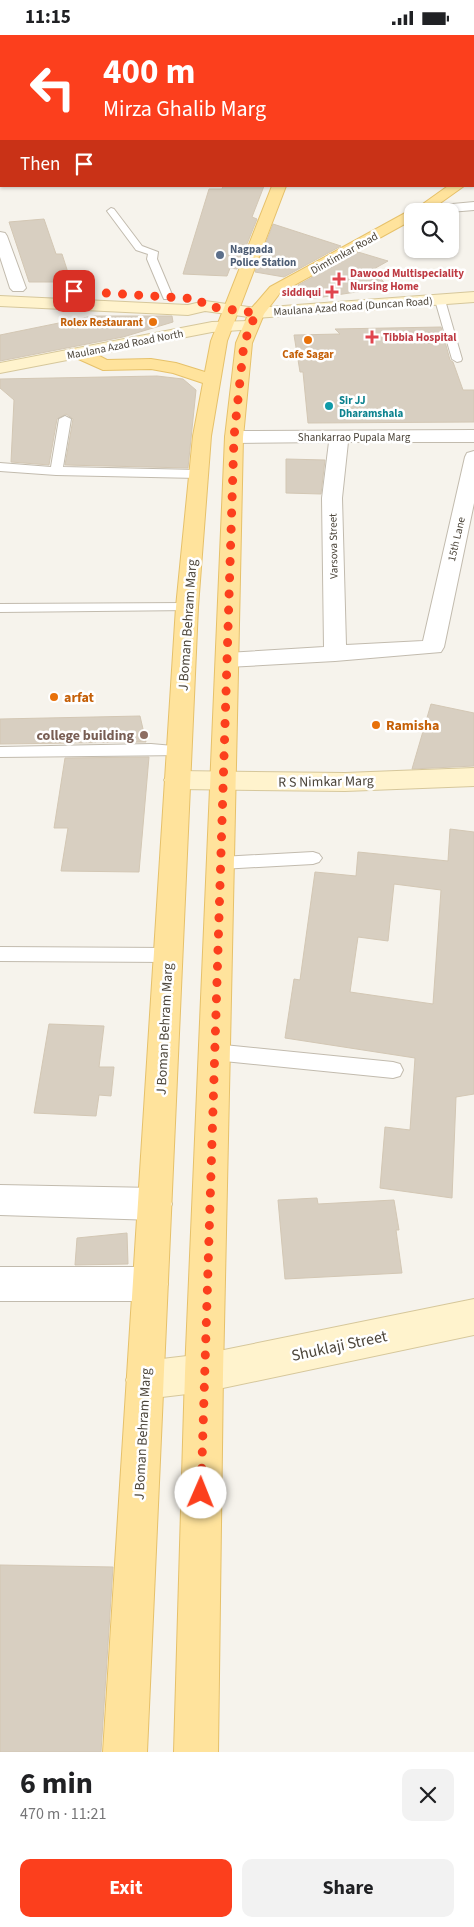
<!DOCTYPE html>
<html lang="en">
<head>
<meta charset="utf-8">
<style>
  body { margin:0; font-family:"Source Sans 3",sans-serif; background:#f2f2f2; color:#202124; height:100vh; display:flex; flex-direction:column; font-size:19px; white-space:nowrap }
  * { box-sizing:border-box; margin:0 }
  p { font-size:16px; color:#757577 }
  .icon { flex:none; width:28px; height:28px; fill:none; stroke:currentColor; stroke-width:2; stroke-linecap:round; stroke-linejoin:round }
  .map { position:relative; height:1717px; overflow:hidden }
  .details { display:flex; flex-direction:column; background:#fff; flex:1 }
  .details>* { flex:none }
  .banner { position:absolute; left:0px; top:0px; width:475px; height:152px; box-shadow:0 1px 4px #0004; background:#fc3f1d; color:#fff; overflow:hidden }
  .fabs { position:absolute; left:404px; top:168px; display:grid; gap:10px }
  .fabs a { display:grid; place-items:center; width:55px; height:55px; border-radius:10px; background:#fff; box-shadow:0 1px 4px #0004; font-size:25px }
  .pin { position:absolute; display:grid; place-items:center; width:42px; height:42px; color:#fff; margin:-21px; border-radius:10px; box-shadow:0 2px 8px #0006 }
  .me { position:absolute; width:55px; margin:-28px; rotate:1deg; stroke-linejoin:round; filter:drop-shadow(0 0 4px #0008) }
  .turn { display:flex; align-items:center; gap:18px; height:105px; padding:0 20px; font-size:22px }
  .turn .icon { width:65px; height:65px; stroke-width:2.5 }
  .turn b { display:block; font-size:35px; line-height:42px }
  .then { display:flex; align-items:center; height:48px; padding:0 20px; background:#0003; gap:10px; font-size:19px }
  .round { display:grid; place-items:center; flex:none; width:52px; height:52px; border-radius:10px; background:#f2f2f2 }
  .overview { display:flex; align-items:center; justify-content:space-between; height:85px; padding:0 20px }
  h1 { font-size:30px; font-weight:700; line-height:38px }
  .action { display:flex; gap:10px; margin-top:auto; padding:10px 20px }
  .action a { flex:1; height:58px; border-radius:10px; background:#fc3f1d; color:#fff; font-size:20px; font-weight:700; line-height:58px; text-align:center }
  .action a+a { background:#f2f2f2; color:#202124 }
  .status { display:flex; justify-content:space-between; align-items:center; height:35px; padding:0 25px; background:#fff; direction:ltr }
  .status svg { height:14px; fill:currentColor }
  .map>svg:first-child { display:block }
  .building { fill:#d8cfc1; stroke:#d3c7b4; fill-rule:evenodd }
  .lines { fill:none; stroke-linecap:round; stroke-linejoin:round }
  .lane-casing { stroke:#c2bbae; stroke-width:2 }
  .street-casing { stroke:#c2bbae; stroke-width:2 }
  .secondary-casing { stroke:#d6c79b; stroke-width:2 }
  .primary-casing { stroke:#e6c16a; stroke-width:2 }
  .lane { fill:#fff; fill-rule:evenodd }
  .street { fill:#fff; fill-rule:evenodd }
  .secondary { fill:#fff3cd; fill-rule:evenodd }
  .primary { fill:#ffe39c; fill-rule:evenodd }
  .route { stroke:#fc3f1d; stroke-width:9; stroke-dasharray:0 16.2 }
  .service-dot { fill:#5c6f8a; stroke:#fff; stroke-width:2 }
  .health-dot { fill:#e0444e; stroke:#fff; stroke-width:2 }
  .food-dot { fill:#e8710a; stroke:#fff; stroke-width:2 }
  .culture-dot { fill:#0f9aa8; stroke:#fff; stroke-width:2 }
  .education-dot { fill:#8d6e63; stroke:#fff; stroke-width:2 }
  .labels { text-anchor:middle; stroke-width:5; stroke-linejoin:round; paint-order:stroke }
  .far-service-label { font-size:11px; font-weight:bold; fill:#4e5e75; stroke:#fff; text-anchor:start }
  .far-street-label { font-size:11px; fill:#4b4439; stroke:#fff }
  .far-health-label { font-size:11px; font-weight:bold; fill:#be3a42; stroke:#fff; text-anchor:start }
  .far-food-label { font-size:11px; font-weight:bold; fill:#c56008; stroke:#fff; text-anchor:end }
  .far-culture-label { font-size:11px; font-weight:bold; fill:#0d838f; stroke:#fff; text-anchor:start }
  .street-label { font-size:14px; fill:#4b4439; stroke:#fff }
  .food-label { font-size:14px; font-weight:bold; fill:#c56008; stroke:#fff; text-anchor:start }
  .education-label { font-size:14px; font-weight:bold; fill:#785e54; stroke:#fff; text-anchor:end }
  .near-street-label { font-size:16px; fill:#4b4439; stroke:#fff }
</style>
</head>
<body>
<div class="status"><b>11:15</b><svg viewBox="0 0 49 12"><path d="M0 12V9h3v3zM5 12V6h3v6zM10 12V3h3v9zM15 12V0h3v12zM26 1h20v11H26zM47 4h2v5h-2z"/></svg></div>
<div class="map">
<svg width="474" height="1717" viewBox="0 0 474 1717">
  <rect width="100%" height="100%" fill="#f6f3ec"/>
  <path class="building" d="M 223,151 L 264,151 L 252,182 L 257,184 L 237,234 L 230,233 L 227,241 L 183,239 L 209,154 L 222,154 Z
    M 44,184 L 56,219 L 62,219 L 71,247 L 29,247 L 9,187 Z
    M 273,189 L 341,211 L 284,242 L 255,237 Z
    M 358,217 L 388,226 L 372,235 L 389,252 L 310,264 L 298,250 Z
    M 93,281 L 172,281 L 173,287 L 123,302 L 0,326 L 0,300 Z
    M 441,292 L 450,325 L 453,327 L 463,355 L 474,355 L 474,387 L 308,388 L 303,337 L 300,337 L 294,300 L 340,299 L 335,294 Z
    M 157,341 L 183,344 L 196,355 L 188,433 L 65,430 L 73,384 L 66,379 L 57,384 L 49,430 L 11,427 L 14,365 L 0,353 L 0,344 Z
    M 286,424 L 325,425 L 321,459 L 286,458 Z
    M 431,669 L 474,678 L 474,731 L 412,734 Z
    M 140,681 L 146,707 L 0,709 L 0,684 Z
    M 149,722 L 139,837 L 61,836 L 68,793 L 54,793 L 65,723 Z
    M 450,794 L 474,797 L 474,1059 L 456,1062 L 452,1163 L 380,1153 L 385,1092 L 410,1095 L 415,1023 L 285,1003 L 294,944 L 300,945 L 315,837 L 356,841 L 358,817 L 448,826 ZM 394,849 L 441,855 L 433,969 L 350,957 L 358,902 L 388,906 Z
    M 49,989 L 104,991 L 99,1032 L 114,1032 L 111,1061 L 99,1060 L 96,1081 L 34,1078 Z
    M 317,1163 L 318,1169 L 394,1165 L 399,1195 L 396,1195 L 402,1238 L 285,1244 L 278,1165 Z
    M 127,1198 L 128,1229 L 75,1230 L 77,1203 Z
    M 0,1530 L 113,1532 L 101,1717 L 0,1717 Z"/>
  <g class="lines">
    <defs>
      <path id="lane" d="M 0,32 L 1,32 L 1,36 L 0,36 Z
        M 0,72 L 1,72 L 1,76 L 0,76 Z
        M 0,106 L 1,106 L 1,110 L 0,110 Z
        M 111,173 L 114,174 L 142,211 L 158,217 L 157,224 L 173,262 L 172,264 L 164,264 L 163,262 L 147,224 L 148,219 L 136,215 L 107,176 Z
        M 440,262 L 445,265 L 462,324 L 461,326 L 457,327 L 452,324 L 435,265 Z
        M 65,381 L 71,384 L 63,432 L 198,435 L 204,439 L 198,443 L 56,440 L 0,436 L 0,428 L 51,432 L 59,384 Z
        M 187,568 L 194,572 L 192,575 L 0,577 L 0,569 Z
        M 151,709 L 185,712 L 187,716 L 185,720 L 0,722 L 0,712 Z
        M 313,817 L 319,819 L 322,823 L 319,827 L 313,829 L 221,834 L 215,832 L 212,828 L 215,824 L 221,822 Z
        M 0,912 L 168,913 L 174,915 L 177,920 L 174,925 L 168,927 L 0,926 Z
        M 214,1009 L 393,1027 L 400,1029 L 403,1035 L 400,1041 L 393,1043 L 214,1025 L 207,1023 L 204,1017 L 207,1011 Z"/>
      <path id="street" d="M 451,0 L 461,0 L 461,1 L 451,1 Z
        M 474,167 L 474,175 L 450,177 L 413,176 L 420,172 Z
        M 0,197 L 5,198 L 7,201 L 26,253 L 23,256 L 13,256 L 10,253 L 0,222 Z
        M 474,395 L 474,407 L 348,407 L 342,463 L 346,610 L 423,606 L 465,422 L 467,418 L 474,416 L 474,468 L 444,612 L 441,617 L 335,626 L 227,632 L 219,630 L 216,625 L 219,620 L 227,618 L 324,612 L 322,463 L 329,407 L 234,408 L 227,406 L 225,402 L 227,398 L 234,396 Z
        M 0,1150 L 155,1153 L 167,1158 L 172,1169 L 167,1180 L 155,1185 L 0,1180 Z
        M 0,1232 L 150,1232 L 162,1237 L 168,1249 L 162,1261 L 150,1266 L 0,1266 Z"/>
      <path id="secondary" d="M 474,257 L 474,267 L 256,283 L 205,276 L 188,280 L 0,271 L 0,261 L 188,270 L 205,266 L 256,273 Z
        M 250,286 L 256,288 L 258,291 L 256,294 L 212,297 L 0,338 L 0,328 L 212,287 Z
        M 474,733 L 474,751 L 345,756 L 177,754 L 168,751 L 164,745 L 168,739 L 177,736 L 345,738 Z
        M 474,1264 L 474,1300 L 204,1357 L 145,1364 L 132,1358 L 126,1345 L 132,1332 L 145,1326 L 204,1319 Z"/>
      <path id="primary" d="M 325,0 L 335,0 L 335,1 L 325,1 Z
        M 272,151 L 286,151 L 227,306 L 211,401 L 198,572 L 147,1717 L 103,1717 L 176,572 L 193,401 L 203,348 L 173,338 L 151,334 L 103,335 L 74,322 L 72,318 L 74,314 L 86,314 L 107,325 L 151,324 L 176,328 L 205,337 L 211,306 Z
        M 448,151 L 464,151 L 429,176 L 412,176 L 412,185 L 280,258 L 264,279 L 252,308 L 243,402 L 223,1338 L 218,1717 L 174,1717 L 185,1338 L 225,402 L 236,308 L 250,275 L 270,252 L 407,177 L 413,176 Z"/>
    </defs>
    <use href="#lane" class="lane-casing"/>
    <use href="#street" class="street-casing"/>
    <use href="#secondary" class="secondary-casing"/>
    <use href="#primary" class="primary-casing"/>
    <use href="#lane" class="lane"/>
    <use href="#street" class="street"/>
    <use href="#secondary" class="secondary"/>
    <use href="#primary" class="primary"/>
  </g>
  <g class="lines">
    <path class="route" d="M 74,256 L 199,264 L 205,271 L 256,278 L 244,308 L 234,402 L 201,1458"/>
  </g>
  <circle class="service-dot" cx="220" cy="220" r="5"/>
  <g class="health-dot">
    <path d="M336.5 236.5h5v5h5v5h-5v5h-5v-5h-5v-5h5z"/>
    <path d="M329.5 249.5h5v5h5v5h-5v5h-5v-5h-5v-5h5z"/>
    <path d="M369.5 294.5h5v5h5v5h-5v5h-5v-5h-5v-5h5z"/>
  </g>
  <g class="food-dot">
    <circle cx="153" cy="287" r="5"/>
    <circle cx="308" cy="305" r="5"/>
    <circle cx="54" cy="662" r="5"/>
    <circle cx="376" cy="690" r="5"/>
  </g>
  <circle class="culture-dot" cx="329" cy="371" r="5"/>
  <circle class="education-dot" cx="144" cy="700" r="5"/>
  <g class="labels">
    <g class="far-service-label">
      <text x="230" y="218">Nagpada<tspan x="230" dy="13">Police Station</tspan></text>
    </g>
    <g class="far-street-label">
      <text transform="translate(344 218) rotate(-29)" y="4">Dimtimkar Road</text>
      <text transform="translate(353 271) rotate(-4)" y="4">Maulana Azad Road (Duncan Road)</text>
      <text transform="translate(125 309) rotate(-11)" y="4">Maulana Azad Road North</text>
      <text x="354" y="406">Shankarrao Pupala Marg</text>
      <text transform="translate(456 504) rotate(-77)" y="4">15th Lane</text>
      <text transform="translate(333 511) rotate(-91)" y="4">Varsova Street</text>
    </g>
    <g class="far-health-label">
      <text x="350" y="242">Dawood Multispeciality<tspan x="350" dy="13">Nursing Home</tspan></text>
      <text x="321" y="261" text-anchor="end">siddiqui</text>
      <text x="383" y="306">Tibbia Hospital</text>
    </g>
    <g class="far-food-label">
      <text x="143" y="291">Rolex Restaurant</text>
      <text x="308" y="323" text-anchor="middle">Cafe Sagar</text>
    </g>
    <g class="far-culture-label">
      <text x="339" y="369">Sir JJ<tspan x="339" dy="13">Dharamshala</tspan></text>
    </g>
    <g class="street-label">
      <text transform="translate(187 590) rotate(-86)" y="5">J Boman Behram Marg</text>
      <text transform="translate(326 746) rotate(-1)" y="5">R S Nimkar Marg</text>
      <text transform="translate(164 994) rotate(-87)" y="5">J Boman Behram Marg</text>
      <text transform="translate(142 1399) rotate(-87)" y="5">J Boman Behram Marg</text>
    </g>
    <g class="food-label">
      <text x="64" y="667">arfat</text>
      <text x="386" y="695">Ramisha</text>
    </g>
    <g class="education-label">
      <text x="134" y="705">college building</text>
    </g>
    <g class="near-street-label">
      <text transform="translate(339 1310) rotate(-12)" y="6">Shuklaji Street</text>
    </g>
  </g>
</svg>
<div class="fabs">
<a><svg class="icon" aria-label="search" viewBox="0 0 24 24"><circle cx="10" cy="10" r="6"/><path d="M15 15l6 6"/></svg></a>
</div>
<div class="pin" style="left:74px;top:256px;background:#d93025"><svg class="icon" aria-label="arrive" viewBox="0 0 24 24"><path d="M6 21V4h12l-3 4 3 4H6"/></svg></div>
<svg class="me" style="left:201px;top:1458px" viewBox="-20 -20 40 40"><circle r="19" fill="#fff"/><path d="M0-13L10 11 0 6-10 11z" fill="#fc3f1d"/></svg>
<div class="banner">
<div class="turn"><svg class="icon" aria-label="left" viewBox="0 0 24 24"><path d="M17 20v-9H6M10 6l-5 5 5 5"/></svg><div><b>400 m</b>Mirza Ghalib Marg</div></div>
<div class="then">Then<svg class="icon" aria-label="arrive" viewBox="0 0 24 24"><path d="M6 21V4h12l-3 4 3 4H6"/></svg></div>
</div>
</div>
<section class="details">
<div class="overview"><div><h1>6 min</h1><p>470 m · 11:21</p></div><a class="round"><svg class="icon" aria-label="close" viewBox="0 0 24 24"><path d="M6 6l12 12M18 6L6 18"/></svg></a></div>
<div class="action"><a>Exit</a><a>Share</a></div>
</section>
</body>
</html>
